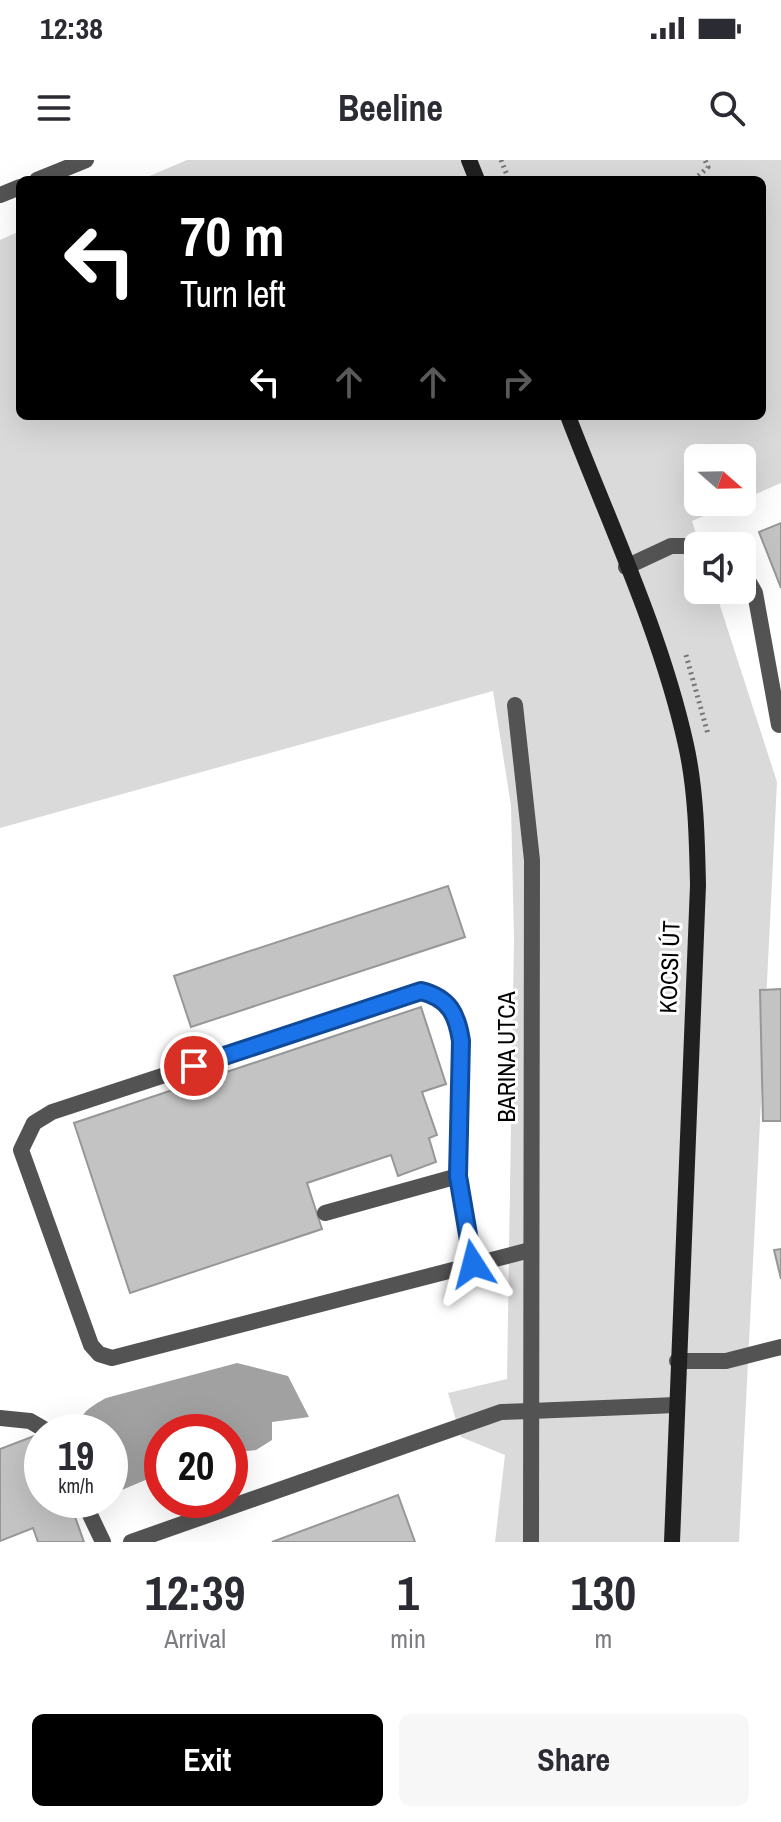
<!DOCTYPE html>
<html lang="en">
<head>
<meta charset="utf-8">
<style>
  body { margin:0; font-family:"Archivo Narrow",sans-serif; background:#f7f7f7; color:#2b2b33; height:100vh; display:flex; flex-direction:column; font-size:30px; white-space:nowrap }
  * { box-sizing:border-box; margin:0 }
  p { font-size:26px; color:#7c7c81 }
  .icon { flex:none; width:44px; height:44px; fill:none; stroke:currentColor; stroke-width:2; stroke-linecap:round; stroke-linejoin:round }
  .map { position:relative; height:1382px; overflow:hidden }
  .sheet { display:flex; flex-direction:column; background:#fff; flex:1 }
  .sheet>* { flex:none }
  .guide { position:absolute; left:16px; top:16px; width:750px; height:244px; border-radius:12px; box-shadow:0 8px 32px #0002; background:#000; color:#fff; overflow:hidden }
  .needle { width:52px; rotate:110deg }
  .fabs { position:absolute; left:684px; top:284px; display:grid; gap:16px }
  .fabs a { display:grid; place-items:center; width:72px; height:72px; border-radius:12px; background:#fff; box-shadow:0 8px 32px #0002; font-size:40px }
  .speed { position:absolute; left:24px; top:1254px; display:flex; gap:16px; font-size:40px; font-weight:700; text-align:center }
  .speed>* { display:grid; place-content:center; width:104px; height:104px; border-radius:50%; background:#fff; box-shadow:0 8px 32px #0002; line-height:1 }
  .speed small { font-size:20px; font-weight:400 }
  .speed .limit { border:12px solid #d22; background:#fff; color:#111 }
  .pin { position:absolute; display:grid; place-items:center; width:68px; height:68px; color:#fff; margin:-34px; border:4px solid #fff; border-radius:50%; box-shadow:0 2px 8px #0007 }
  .me { position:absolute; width:88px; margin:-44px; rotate:351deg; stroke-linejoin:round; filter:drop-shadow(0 0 6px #0008) }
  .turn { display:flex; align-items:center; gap:28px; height:168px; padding:0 32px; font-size:36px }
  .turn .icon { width:104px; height:104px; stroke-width:2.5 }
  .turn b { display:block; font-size:56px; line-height:68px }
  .lanes { display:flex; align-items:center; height:76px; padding:0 32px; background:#0003; justify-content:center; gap:40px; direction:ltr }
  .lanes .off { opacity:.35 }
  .eta { display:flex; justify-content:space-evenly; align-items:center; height:136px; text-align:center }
  .eta b { font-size:48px; font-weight:800; line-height:56px }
  .button { display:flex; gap:16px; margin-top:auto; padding:16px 32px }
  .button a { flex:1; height:92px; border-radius:12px; background:#000; color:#fff; font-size:32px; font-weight:800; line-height:92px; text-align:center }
  .button a+a { background:#f7f7f7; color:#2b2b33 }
  .status { display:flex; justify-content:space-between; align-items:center; height:56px; padding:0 40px; background:#fff; direction:ltr }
  .status svg { height:22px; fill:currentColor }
  header { display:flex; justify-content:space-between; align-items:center; height:104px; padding:0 32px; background:#fff; font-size:36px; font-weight:800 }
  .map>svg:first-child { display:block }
  .green { fill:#dadada }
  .water { fill:#a1a1a1 }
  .building { fill:#c3c3c3; stroke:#979797; stroke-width:2 }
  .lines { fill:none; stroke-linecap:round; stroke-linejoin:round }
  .path { stroke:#757575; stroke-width:5; stroke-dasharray:2 4; stroke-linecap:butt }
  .service { stroke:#535353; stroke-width:16 }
  .minor { stroke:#535353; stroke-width:16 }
  .secondary { stroke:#202020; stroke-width:16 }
  .route-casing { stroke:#114b97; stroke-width:20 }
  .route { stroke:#1a73e8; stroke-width:14 }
  .labels { text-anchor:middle; stroke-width:6; stroke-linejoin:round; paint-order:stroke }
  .street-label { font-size:24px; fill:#000; stroke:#fff }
</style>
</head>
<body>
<div class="status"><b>12:38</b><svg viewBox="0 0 49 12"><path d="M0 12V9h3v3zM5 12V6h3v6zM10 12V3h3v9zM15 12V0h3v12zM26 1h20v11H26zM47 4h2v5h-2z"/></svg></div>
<header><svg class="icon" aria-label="menu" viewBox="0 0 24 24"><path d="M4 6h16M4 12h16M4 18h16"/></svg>Beeline<svg class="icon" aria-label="search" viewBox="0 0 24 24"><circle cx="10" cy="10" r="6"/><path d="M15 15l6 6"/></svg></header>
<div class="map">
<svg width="781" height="1382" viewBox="0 0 781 1382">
  <rect width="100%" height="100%" fill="#fff"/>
  <path class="green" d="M 187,0 L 781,0 L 781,323 L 742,340 L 742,298 L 698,298 L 698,342 L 736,342 L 692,361 L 700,386 L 698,430 L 715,430 L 777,622 L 739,1382 L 495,1382 L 505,1295 L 461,1277 L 448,1233 L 507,1219 L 514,778 L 511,646 L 493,531 L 0,668 L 0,80 L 20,71 L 20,256 L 762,256 L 762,20 L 140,20 Z"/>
  <path class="water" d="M 237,1203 L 288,1216 L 309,1257 L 272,1262 L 272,1280 L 256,1290 L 230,1293 L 230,1272 L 162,1272 L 162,1313 L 110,1335 L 110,1272 L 80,1272 C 76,1254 92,1246 106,1238 Z"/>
  <path class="building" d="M 781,363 L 781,428 L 759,372 Z
    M 448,726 L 465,777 L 191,867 L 174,816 Z
    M 781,829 L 781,961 L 763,961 L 760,830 Z
    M 421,847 L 446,924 L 422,932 L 437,975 L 429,978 L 436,1002 L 398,1016 L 391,995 L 307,1023 L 322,1069 L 130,1133 L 74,963 Z
    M 781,1089 L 781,1119 L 774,1090 Z
    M 42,1273 L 42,1340 L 69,1340 L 84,1382 L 38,1382 L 33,1368 L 0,1381 L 0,1289 Z
    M 398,1335 L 415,1382 L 272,1382 Z"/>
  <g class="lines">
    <path class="path" d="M 501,0 L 509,20
      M 694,20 L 708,7 L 705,0
      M 686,495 L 708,574"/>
    <path class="service" d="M 37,20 L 86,0
      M 0,35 L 20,27
      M 626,407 L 671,386 L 698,386
      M 742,410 L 755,433 L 779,565
      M 325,1053 L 458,1016
      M 473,1104 L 458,1016 L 461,881 C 457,854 449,838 421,831 L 52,952 L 34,963 L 21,990 L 91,1185 L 99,1194 L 112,1198 L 530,1090
      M 677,1201 L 726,1201 L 781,1187
      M 0,1258 L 30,1261 L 49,1272
      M 83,1340 L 103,1382
      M 131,1382 L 501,1252 L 531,1251"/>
    <path class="minor" d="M 515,545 L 532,700 L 531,1382
      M 531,1251 L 676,1245"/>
    <path class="secondary" d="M 469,0 L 477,20
      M 568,256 C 609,363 661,472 686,585 C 696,630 697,678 698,725 L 672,1382"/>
  </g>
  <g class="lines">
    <defs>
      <path id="route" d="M 194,906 L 421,831 C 449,838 457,854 461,881 L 458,1016 L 473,1104"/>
    </defs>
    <use href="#route" class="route-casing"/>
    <use href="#route" class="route"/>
  </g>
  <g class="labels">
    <g class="street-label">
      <text transform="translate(670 807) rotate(-88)" y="8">KOCSI ÚT</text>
      <text transform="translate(507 897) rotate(-90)" y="8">BARINA UTCA</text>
    </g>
  </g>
</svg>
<div class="fabs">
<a><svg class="needle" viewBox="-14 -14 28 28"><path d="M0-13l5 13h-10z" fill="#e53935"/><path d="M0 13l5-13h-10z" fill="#7c7c81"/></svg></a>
<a><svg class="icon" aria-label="sound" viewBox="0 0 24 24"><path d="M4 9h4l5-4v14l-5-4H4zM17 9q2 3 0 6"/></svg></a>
</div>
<div class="speed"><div>19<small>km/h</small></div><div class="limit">20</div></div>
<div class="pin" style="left:194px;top:906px;background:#d93025"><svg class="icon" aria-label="arrive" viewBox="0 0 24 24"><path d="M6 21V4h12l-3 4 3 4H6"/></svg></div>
<svg class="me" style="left:473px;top:1104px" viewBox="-20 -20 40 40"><path d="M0-17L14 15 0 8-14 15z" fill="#1a73e8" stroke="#fff" stroke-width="4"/></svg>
<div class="guide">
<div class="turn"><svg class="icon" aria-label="left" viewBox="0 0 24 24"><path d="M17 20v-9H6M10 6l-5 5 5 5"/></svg><div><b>70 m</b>Turn left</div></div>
<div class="lanes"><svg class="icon" aria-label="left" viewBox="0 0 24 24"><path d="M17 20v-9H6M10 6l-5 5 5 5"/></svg><svg class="icon off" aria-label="ahead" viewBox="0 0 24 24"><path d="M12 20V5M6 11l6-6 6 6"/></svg><svg class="icon off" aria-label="ahead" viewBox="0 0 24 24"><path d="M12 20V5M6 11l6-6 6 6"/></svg><svg class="icon off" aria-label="right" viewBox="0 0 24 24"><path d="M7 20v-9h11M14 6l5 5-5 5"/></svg></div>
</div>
</div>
<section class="sheet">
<div class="eta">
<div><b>12:39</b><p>Arrival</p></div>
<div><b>1</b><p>min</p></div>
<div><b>130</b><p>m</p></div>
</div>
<div class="button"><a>Exit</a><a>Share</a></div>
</section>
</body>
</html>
